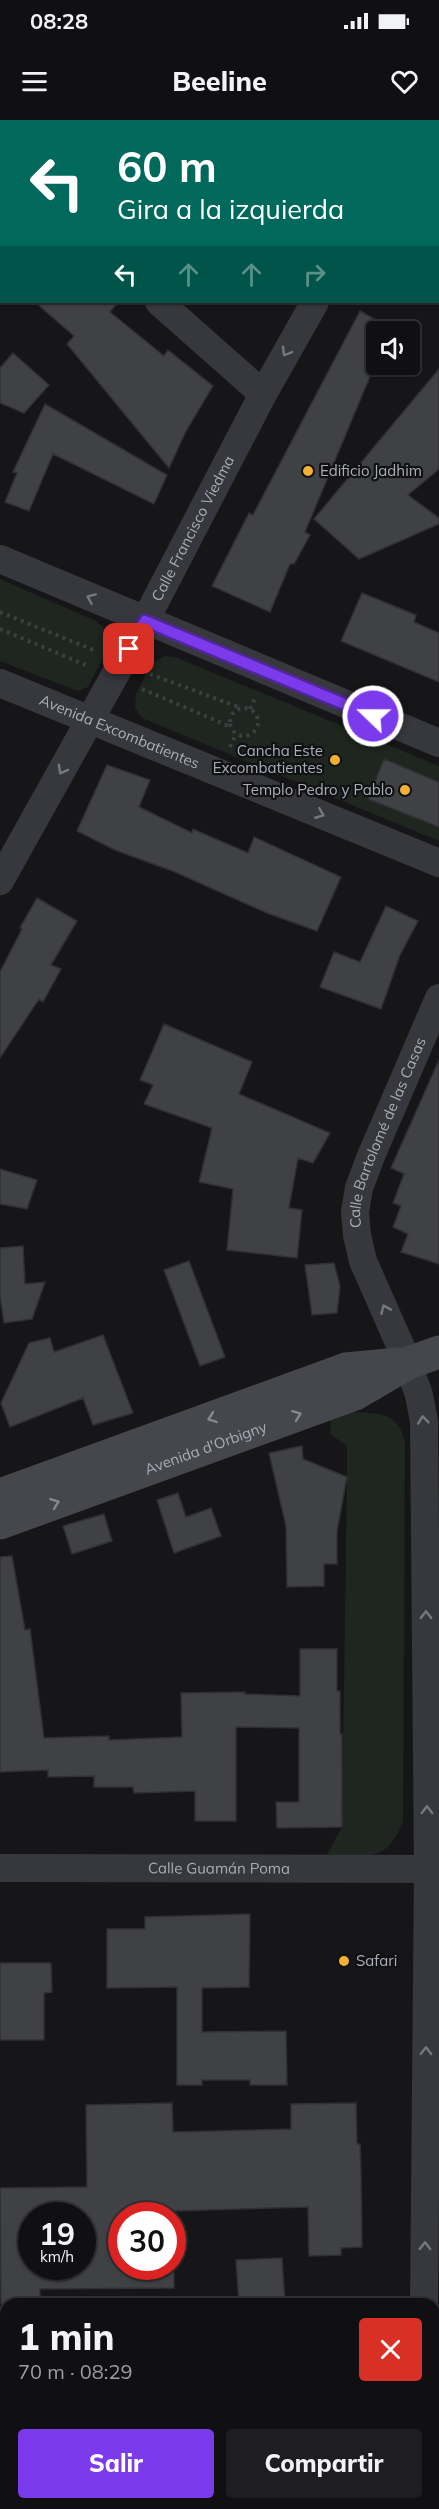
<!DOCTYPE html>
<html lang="es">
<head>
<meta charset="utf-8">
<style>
  body { margin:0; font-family:Mulish,sans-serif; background:#1e1e20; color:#f1f3f6; height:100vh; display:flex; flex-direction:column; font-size:22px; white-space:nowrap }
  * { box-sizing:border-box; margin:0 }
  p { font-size:20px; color:#9c9d9f }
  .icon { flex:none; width:33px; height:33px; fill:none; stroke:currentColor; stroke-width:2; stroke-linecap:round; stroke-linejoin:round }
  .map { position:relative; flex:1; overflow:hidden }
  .details { position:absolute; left:0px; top:2178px; width:440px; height:212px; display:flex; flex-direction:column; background:#101012; border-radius:18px 18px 0 0; box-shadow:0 2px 4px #0004,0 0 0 2px #303032 }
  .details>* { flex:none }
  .hud { position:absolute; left:0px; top:0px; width:440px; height:183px; box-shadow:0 2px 4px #0004,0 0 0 2px #303032; background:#00695c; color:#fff; overflow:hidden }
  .fabs { position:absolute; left:366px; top:201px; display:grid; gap:12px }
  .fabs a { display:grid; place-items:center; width:54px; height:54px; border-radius:6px; background:#101012; box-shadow:0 2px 4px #0004,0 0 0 2px #303032; font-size:30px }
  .speed { position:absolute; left:18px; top:2082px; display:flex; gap:12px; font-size:30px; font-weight:700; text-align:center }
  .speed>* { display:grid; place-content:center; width:78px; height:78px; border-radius:50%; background:#101012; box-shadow:0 2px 4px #0004,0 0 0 2px #303032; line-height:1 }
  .speed small { font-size:15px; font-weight:400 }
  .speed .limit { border:9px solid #d22; background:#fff; color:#111 }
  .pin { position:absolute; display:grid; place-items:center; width:51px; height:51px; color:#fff; margin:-26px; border-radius:12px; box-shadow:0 3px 9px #0006 }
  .me { position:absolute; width:66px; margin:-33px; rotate:292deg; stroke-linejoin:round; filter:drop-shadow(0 0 4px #0008) }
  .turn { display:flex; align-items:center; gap:21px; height:126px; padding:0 18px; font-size:27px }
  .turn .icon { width:78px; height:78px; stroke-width:2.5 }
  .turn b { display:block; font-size:42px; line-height:51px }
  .lanes { display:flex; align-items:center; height:57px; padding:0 18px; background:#0003; justify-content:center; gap:30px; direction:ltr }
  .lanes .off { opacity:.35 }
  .round { display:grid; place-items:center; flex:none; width:63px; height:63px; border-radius:6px; background:#1e1e20 }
  .headline { display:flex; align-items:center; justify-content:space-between; height:102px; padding:0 18px }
  h1 { font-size:36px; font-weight:800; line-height:45px }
  .button { display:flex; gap:12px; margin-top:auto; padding:12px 18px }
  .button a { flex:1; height:69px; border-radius:6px; background:#7c3aed; color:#fff; font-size:24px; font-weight:800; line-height:69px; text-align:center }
  .button a+a { background:#1e1e20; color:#f1f3f6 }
  .status { display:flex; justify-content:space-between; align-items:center; height:42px; padding:0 30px; background:#101012; direction:ltr }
  .status svg { height:16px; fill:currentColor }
  header { display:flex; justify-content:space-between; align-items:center; height:78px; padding:0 18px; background:#101012; font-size:27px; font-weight:800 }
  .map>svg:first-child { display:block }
  .green { fill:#1e261f }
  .building { fill:#404145; stroke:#303034; stroke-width:1.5; fill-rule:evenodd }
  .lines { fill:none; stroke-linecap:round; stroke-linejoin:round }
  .path { stroke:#3d3f44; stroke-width:4; stroke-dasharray:3 4.5; stroke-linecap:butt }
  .minor { stroke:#37383d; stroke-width:28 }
  .secondary { stroke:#45474d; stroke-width:33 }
  .oneway { stroke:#757881 }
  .oneway2 { stroke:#858993 }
  .route-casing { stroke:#51269a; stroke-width:15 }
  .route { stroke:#7c3aed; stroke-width:10 }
  .poi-dot { fill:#f2b134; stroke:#111113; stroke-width:2 }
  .labels { text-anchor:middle; stroke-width:4.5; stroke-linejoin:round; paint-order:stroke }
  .poi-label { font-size:15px; fill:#a8adb8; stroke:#111113; text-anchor:start }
  .street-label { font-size:15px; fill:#a8adb8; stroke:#111113 }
</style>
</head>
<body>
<div class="status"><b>08:28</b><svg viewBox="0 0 49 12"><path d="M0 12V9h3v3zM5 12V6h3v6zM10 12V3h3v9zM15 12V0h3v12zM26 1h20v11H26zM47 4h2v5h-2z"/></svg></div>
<header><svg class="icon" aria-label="menu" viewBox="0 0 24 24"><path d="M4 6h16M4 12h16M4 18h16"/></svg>Beeline<svg class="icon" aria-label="heart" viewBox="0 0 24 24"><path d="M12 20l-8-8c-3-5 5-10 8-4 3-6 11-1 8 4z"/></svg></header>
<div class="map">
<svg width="439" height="2389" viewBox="0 0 439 2389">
  <rect width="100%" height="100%" fill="#161618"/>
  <path class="green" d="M 0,459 L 96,501 L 109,512 L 109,526 L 88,567 L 78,571 L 72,569 L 0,541 Z
    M 165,536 L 175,537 L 439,646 L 439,721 L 142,598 L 135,588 L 136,574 L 151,544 Z
    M 350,1292 C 377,1293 400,1292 405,1323 L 403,1701 C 386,1745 366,1735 326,1736 L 342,1707 L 347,1357 L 347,1326 L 330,1314 L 331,1295 Z"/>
  <path class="building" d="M 35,182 L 118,182 L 110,192 L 164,236 L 168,230 L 213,266 L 186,311 L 169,348 L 67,224 L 74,216 Z
    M 360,191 L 376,200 L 376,242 L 305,412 L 310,415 L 294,444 L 290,444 L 270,492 L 212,466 L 249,393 L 253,395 Z
    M 13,233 L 49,265 L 24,293 L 0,283 L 0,248 Z
    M 439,249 L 439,349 L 408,375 L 439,398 L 439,404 L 359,439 L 314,399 Z
    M 45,284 L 167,355 L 154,384 L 53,334 L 29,391 L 5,382 L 17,353 L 13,352 Z
    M 362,473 L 416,495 L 414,502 L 439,513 L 439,562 L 341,521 Z
    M 384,639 L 439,662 L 439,707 L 368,679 Z
    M 107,645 L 150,660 L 139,687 L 192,713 L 193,709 L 248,733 L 254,717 L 341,757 L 317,811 L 267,793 L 175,752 L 115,730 L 77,711 Z
    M 37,778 L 77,801 L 51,845 L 61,849 L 43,882 L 39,879 L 0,938 L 0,852 L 22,809 L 20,808 Z
    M 386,786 L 418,801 L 400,835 L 381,889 L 320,867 L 334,832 L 360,842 Z
    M 164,904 L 252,942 L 239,974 L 330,1013 L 313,1043 L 298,1038 L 289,1088 L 302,1090 L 297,1138 L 227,1130 L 233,1069 L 199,1062 L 212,1008 L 144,984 L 153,965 L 140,960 Z
    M 439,940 L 439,1144 L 401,1132 L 408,1114 L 393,1107 L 401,1086 L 393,1083 L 404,1054 L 391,1048 Z
    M 0,1049 L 37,1060 L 27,1089 L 0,1084 Z
    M 23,1126 L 25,1164 L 45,1162 L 32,1199 L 4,1203 L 0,1176 L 0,1128 Z
    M 189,1141 L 225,1237 L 200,1246 L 164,1150 Z
    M 334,1143 L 340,1166 L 337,1193 L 312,1195 L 305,1145 Z
    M 103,1215 L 133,1293 L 93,1305 L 83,1278 L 10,1307 L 1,1283 L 29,1223 L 50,1218 L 54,1232 Z
    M 302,1326 L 303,1339 L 347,1357 L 337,1411 L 337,1444 L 324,1444 L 324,1466 L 287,1467 L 286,1406 L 269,1333 Z
    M 178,1373 L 186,1397 L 211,1388 L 221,1416 L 174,1433 L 157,1380 Z
    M 104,1394 L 112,1421 L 72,1434 L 63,1406 Z
    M 12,1436 L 25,1510 L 30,1509 L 44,1618 L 109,1616 L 109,1620 L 182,1617 L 181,1573 L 245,1572 L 245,1574 L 300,1576 L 300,1529 L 337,1529 L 337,1571 L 340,1571 L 340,1614 L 342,1614 L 342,1707 L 277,1708 L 276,1682 L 299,1682 L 299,1608 L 236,1607 L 236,1701 L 195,1701 L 195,1671 L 134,1673 L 133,1667 L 94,1667 L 94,1656 L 48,1657 L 48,1650 L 0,1652 L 0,1437 Z
    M 250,1794 L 249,1867 L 202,1868 L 202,1912 L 286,1911 L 287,1965 L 250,1965 L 250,1960 L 202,1960 L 202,1965 L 177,1965 L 177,1867 L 107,1868 L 107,1809 L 145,1809 L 145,1797 Z
    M 0,1843 L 51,1843 L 52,1872 L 44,1873 L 44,1920 L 0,1920 Z
    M 172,1983 L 173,2012 L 291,2009 L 291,1984 L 356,1983 L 357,2024 L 360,2024 L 361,2051 L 362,2127 L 341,2128 L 341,2135 L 309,2136 L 308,2087 L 174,2091 L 174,2096 L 122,2096 L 122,2146 L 174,2146 L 174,2168 L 40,2169 L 40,2184 L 1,2184 L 0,2068 L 87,2067 L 86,1985 ZM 32,2096 L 82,2096 L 82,2146 L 32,2146 Z
    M 282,2138 L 285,2183 L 239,2184 L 236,2140 Z"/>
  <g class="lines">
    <path class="path" d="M 0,492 L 96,531
      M 0,509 L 88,546
      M 150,554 L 241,588
      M 142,569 L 231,607
      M230 602a14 14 0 1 1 28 0a14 14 0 1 1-28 0Z
      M 250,589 L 256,576
      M 230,627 L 236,614"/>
    <g class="minor">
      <path d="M 0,40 L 2,42"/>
      <path d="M 159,182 L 263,274"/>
      <path d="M 0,439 L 439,623"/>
      <path id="s1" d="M 0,563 L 439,743"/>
      <path id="s2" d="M 0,761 L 145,501 L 263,274 L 315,182"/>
      <path id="s3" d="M 0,1748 L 439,1749"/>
      <path id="s4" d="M 424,2184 L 428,1749 L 424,1301 L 419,1275 L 408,1243 L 363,1141 L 357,1115 L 355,1092 L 359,1068 L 371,1036 L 439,878"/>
      <path d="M 422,2389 L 422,2384"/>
    </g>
    <g class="secondary">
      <path d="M 418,0 L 420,2"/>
      <path d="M 438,18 L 439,19"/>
      <path d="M 0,1375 L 346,1249 L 398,1244"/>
      <path id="s5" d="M 0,1403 L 355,1274 L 408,1243 L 439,1232"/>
    </g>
  </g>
  <defs><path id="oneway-chevron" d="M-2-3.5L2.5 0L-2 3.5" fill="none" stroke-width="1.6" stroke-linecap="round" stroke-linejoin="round" transform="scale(1.5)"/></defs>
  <g class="oneway">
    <use href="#oneway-chevron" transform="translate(286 232) rotate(120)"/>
    <use href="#oneway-chevron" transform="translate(91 478) rotate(-157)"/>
    <use href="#oneway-chevron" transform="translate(62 650) rotate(119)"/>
    <use href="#oneway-chevron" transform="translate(320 694) rotate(22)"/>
    <use href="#oneway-chevron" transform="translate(385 1189) rotate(-114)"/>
    <use href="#oneway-chevron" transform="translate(423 1300) rotate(-96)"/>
    <use href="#oneway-chevron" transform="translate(426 1495) rotate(-90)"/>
    <use href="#oneway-chevron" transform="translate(427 1690) rotate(-90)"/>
    <use href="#oneway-chevron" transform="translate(426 1931) rotate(-89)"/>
    <use href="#oneway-chevron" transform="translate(425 2126) rotate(-89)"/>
  </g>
  <g class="oneway2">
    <use href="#oneway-chevron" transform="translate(297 1295) rotate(-20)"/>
    <use href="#oneway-chevron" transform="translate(212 1298) rotate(160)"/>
    <use href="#oneway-chevron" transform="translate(55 1383) rotate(-20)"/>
  </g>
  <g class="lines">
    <defs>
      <path id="route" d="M 129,529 L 145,501 L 373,596"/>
    </defs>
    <use href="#route" class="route-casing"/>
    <use href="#route" class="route"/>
  </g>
  <g class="poi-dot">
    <circle cx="308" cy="351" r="6"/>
    <circle cx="335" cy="640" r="6"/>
    <circle cx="405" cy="670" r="6"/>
    <circle cx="344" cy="1841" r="6"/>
  </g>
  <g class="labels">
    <g class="poi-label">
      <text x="320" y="356">Edificio Jadhim</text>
      <text x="323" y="636" text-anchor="end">Cancha Este<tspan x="323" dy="17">Excombatientes</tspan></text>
      <text x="393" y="675" text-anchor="end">Templo Pedro y Pablo</text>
      <text x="356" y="1846">Safari</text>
    </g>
    <g class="street-label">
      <text dy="5" stroke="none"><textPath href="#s2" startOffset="402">Calle Francisco Viedma</textPath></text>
      <text dy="5" stroke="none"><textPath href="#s1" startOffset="129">Avenida Excombatientes</textPath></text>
      <text dy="5" stroke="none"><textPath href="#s4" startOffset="1190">Calle Bartolomé de las Casas</textPath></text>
      <text dy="5" stroke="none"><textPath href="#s5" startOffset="219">Avenida d'Orbigny</textPath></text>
      <text dy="5" stroke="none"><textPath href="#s3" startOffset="219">Calle Guamán Poma</textPath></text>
    </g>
  </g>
</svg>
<div class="fabs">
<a><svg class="icon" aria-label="sound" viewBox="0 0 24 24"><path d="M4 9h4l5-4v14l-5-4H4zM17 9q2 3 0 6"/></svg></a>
</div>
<div class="speed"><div>19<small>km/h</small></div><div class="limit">30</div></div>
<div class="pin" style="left:129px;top:529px;background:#d93025"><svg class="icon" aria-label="arrive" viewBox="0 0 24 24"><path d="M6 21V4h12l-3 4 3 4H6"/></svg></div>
<svg class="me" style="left:373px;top:596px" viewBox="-20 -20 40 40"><circle r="17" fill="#7c3aed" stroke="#fff" stroke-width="3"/><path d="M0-11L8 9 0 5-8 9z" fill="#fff"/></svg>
<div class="hud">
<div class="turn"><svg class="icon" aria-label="left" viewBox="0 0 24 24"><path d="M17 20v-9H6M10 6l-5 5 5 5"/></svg><div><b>60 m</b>Gira a la izquierda</div></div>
<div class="lanes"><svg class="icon" aria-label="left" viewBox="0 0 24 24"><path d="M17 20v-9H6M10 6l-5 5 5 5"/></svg><svg class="icon off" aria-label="ahead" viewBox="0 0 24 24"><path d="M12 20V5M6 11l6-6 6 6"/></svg><svg class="icon off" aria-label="ahead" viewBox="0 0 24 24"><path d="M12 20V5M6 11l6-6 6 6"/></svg><svg class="icon off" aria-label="right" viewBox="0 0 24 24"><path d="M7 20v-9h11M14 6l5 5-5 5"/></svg></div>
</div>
<section class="details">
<div class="headline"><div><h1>1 min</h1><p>70 m · 08:29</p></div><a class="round" style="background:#d93025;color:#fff"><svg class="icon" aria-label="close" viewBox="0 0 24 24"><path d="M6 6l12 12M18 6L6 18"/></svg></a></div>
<div class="button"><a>Salir</a><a>Compartir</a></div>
</section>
</div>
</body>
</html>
